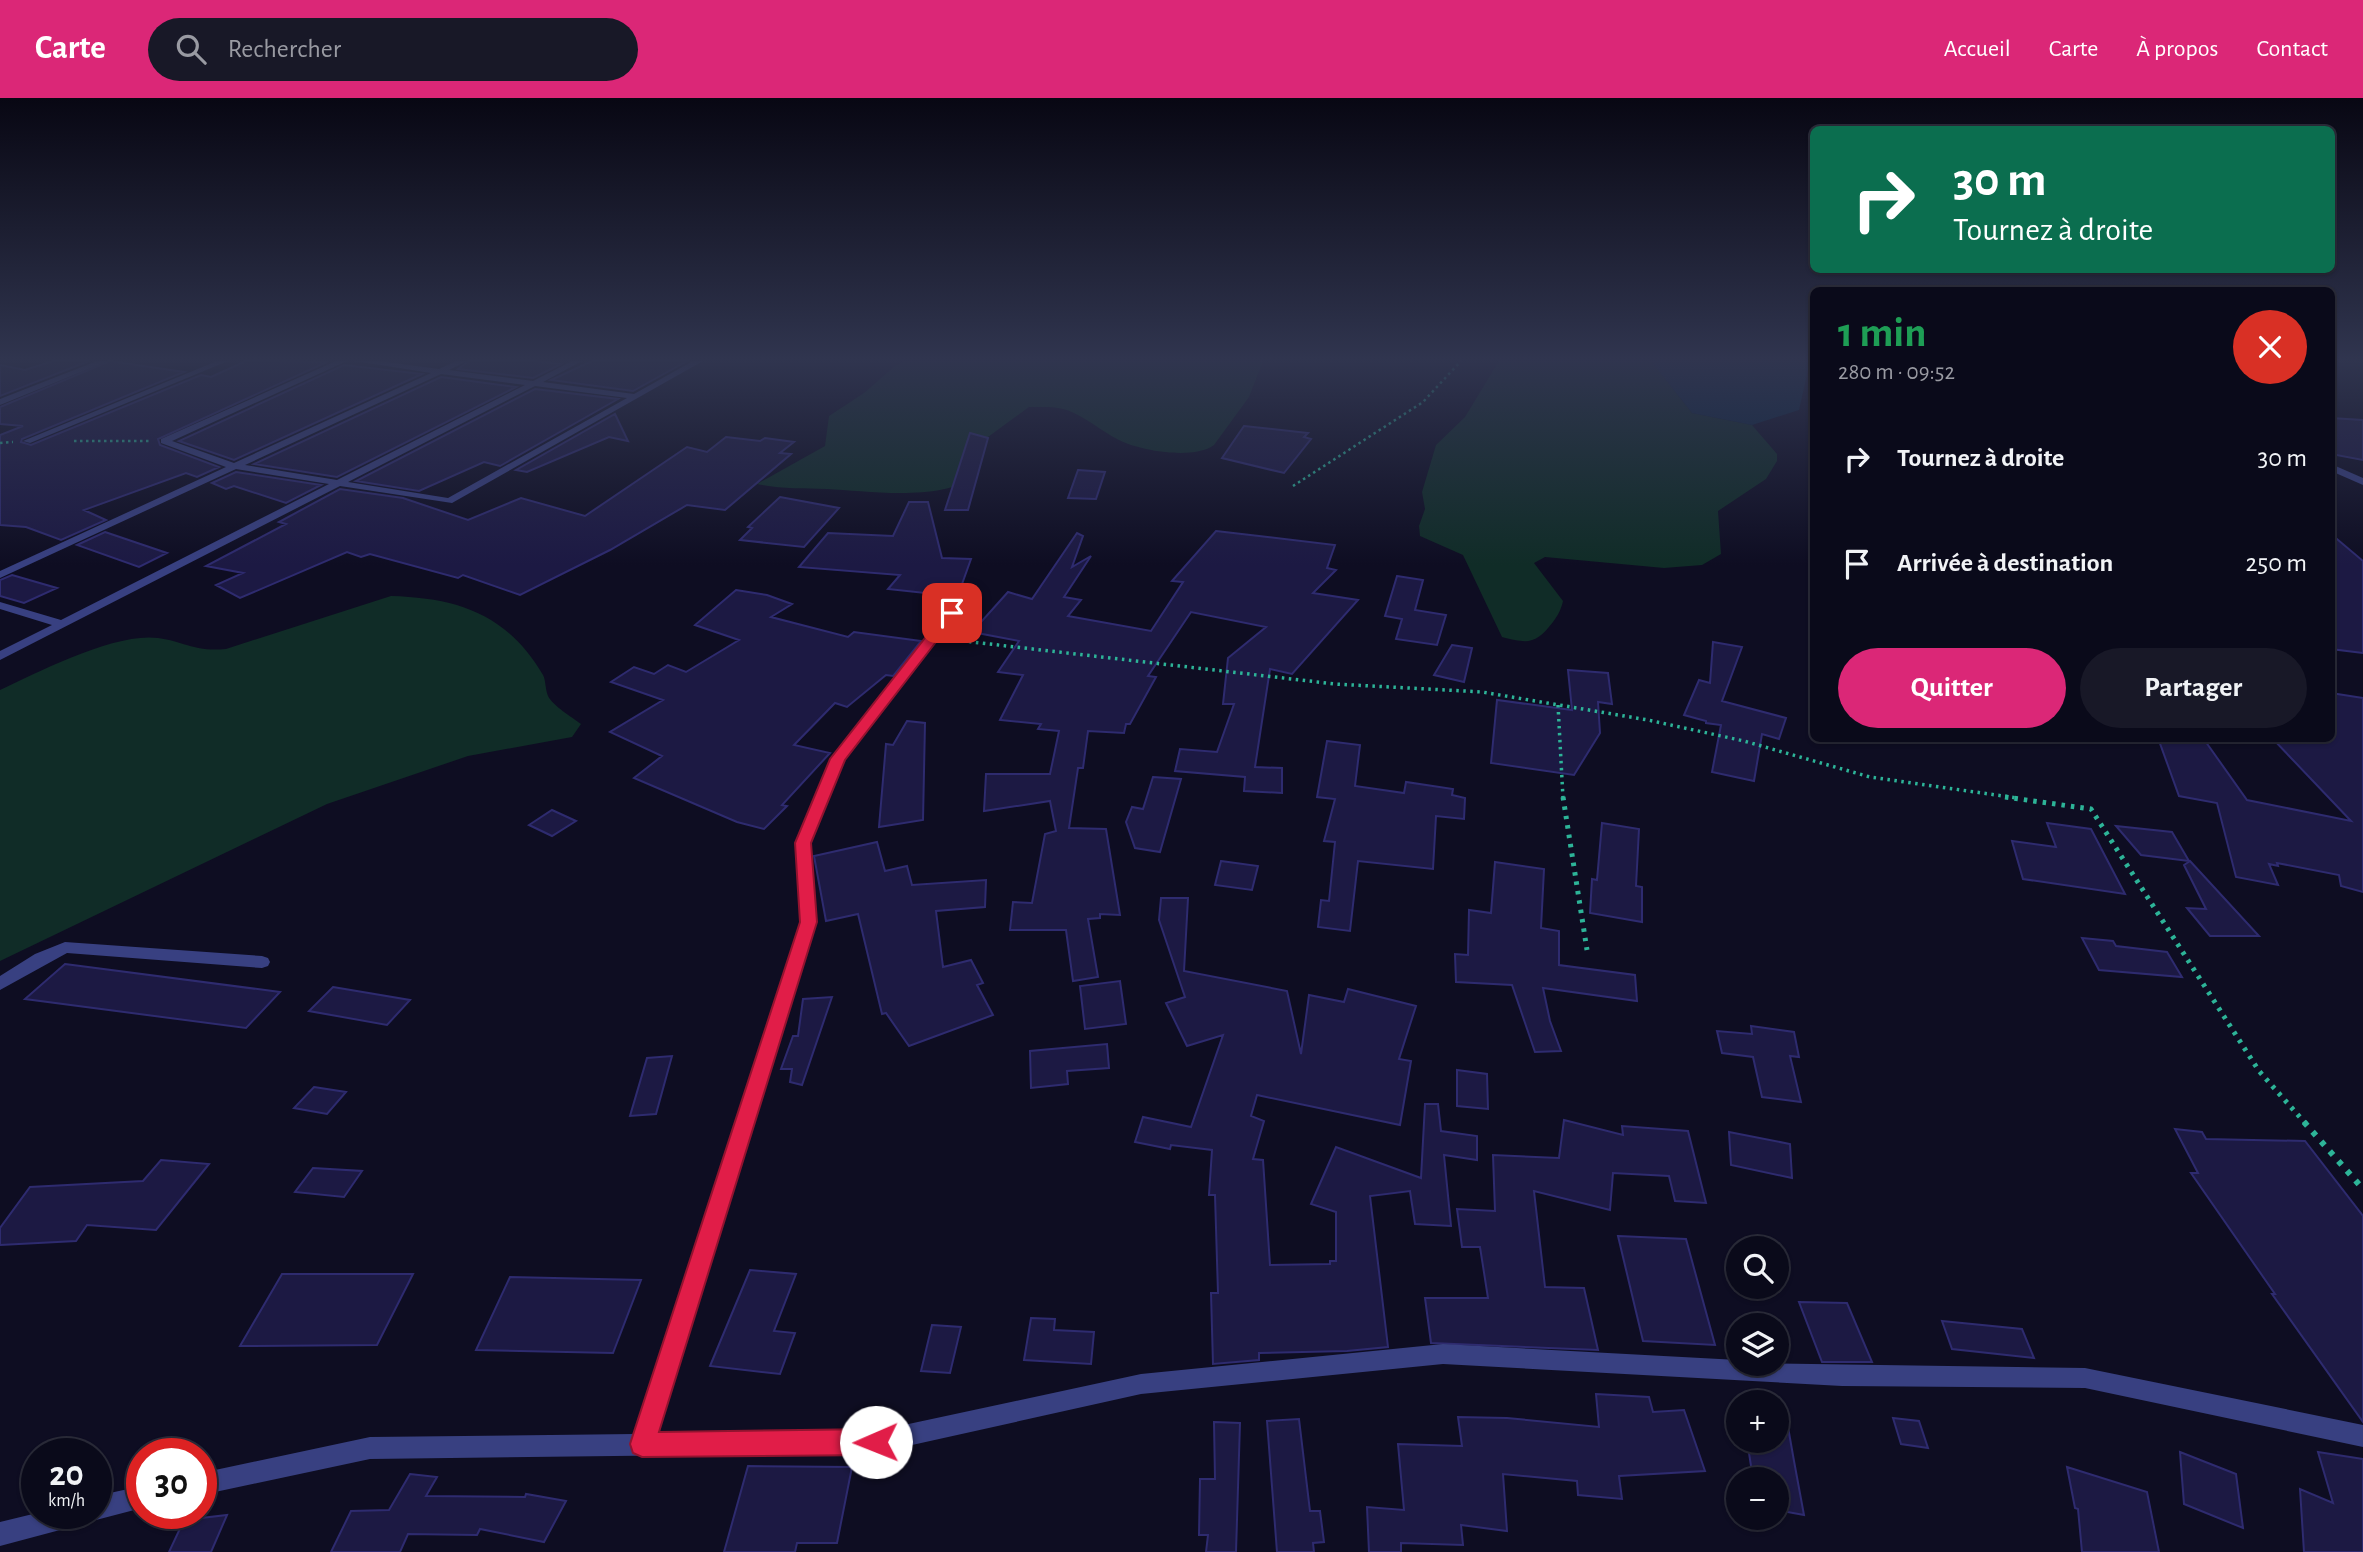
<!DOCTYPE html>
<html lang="fr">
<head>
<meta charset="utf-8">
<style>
  body { margin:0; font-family:"Alegreya Sans",sans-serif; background:#181827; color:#f1f3f6; height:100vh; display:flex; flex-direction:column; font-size:26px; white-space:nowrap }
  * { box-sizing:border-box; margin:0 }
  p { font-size:23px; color:#999aa2 }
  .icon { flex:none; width:38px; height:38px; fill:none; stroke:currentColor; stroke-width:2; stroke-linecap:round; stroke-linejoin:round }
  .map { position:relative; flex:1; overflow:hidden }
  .details { position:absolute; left:1810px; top:189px; width:525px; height:455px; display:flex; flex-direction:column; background:#0a0a1a; border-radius:10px; box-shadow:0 2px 5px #0004,0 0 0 2px #2a2b39 }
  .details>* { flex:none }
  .top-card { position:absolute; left:1810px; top:28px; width:525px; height:147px; border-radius:10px; box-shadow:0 2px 5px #0004,0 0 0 2px #2a2b39; background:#0b6e4f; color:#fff; overflow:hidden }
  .fabs { position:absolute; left:1726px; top:1138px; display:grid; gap:14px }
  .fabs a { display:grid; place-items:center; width:63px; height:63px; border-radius:50%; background:#0a0a1a; box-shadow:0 2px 5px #0004,0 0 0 2px #2a2b39; font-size:35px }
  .speed { position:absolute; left:21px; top:1340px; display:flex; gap:14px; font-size:35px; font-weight:700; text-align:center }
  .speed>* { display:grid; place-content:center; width:91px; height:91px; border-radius:50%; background:#0a0a1a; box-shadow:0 2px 5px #0004,0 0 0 2px #2a2b39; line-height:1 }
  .speed small { font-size:18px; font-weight:400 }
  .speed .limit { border:10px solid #d22; background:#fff; color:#111 }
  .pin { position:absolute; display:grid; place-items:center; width:60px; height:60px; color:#fff; margin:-30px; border-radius:14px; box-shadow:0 4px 10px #0006 }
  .me { position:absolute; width:77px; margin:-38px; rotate:269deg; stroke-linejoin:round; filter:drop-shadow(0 0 5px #0008) }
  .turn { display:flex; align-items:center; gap:24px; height:147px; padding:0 28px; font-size:32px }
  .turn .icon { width:91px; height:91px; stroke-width:2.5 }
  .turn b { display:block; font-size:49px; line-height:60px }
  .round { display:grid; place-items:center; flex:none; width:74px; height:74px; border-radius:37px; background:#181827 }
  .head { display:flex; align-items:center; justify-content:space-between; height:119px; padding:0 28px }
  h1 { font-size:42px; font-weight:700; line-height:52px; color:#1e9e55 }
  .cta { display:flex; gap:14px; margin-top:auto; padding:14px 28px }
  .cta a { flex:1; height:80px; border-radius:42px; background:#db2777; color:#fff; font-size:28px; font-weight:700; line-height:80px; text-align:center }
  .cta a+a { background:#181827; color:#f1f3f6 }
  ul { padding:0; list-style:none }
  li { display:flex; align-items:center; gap:21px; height:105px; padding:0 28px }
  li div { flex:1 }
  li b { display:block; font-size:26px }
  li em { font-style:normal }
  header { display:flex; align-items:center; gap:42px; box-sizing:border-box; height:98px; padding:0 35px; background:#db2777; color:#fff }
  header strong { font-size:33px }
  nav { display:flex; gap:38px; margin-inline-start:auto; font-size:24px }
  .search { width:490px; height:63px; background:#181827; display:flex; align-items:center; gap:18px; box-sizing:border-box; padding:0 24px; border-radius:38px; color:#999aa2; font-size:26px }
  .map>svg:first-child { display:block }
  .green { fill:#102c27 }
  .water { fill:#09253f }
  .building { fill:#1c1943; stroke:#2e2b6f; stroke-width:2 }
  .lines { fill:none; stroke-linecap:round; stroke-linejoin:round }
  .path-far3 { stroke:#2db498; stroke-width:2.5; stroke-dasharray:2.5 3.5; stroke-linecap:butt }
  .path-far2 { stroke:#2db498; stroke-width:3.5; stroke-dasharray:2.5 4.5; stroke-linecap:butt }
  .path-far1 { stroke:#2db498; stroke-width:5; stroke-dasharray:3.5 6; stroke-linecap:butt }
  .path { stroke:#2db498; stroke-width:6; stroke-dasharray:5 8; stroke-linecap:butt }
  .service { fill:#384081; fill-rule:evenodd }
  .minor { fill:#384081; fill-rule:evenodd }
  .route { fill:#e11d48; stroke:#92132f; stroke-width:2 }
</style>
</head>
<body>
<header>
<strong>Carte</strong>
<div class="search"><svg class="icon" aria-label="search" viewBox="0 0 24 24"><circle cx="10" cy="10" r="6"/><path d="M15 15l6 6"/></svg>Rechercher</div>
<nav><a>Accueil</a><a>Carte</a><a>À propos</a><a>Contact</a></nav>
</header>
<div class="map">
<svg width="2363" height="1454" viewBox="0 0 2363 1454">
  <rect width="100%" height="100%" fill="#0e0d22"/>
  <path class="green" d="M 906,263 L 1263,263 L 1249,299 L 1214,347 C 1194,362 1140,353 1119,342 C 1101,333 1086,319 1067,312 C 1055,308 1041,309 1029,309 L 962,358 L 975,378 C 942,404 867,393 827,391 C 802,390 781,391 757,386 L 825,348 L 829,318 L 864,295 L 895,268 Z
    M 1499,263 L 1651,263 L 1692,315 L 1752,327 L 1777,356 L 1777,363 L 1766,381 L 1718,413 L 1721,456 L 1702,467 L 1664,470 L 1545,459 L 1534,465 L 1563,503 C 1561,512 1558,517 1553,524 C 1536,546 1529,546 1502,539 L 1463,457 L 1420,438 L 1419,428 L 1425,411 L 1422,394 L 1436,347 L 1465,319 Z
    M 391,498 C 458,500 507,516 543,577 C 546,583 545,591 548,598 C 553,608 572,619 581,626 L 572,639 L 468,658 L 327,706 L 0,863 L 0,592 C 38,574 116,534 158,540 C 186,544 194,554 226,551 Z"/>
  <path class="water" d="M 1651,263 L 1810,263 L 1799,312 L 1752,327 L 1692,315 Z"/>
  <path class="building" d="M 53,263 L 89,263 L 0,298 L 0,267 L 25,272 Z
    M 110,263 L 184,274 L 22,341 L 21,344 L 31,347 L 201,277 L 211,279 L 246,263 L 327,264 L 158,341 L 160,347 L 219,369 L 197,379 L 186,375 L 84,412 L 106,422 L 61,442 L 26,429 L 0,427 L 0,337 L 23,328 L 0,326 L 0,309 Z
    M 469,263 L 534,263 L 561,266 L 533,280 L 458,271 Z
    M 592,263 L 687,263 L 633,293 L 551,282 Z
    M 344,267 L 422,276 L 234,362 L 179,343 Z
    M 441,279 L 516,289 L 337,379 L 254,366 Z
    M 535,291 L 618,301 L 500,368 L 484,364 L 419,393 L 356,383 Z
    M 615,316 L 628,343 L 609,339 L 527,374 L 516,372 Z
    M 2331,320 L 2363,322 L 2363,362 L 2331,356 Z
    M 1244,328 L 1308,335 L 1304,339 L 1311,341 L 1284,375 L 1222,360 Z
    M 970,335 L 988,340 L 968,412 L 945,412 Z
    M 726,339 L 760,343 L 765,340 L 794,344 L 780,355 L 791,356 L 725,412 L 687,407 L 610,452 L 520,497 L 463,477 L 458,480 L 370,456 L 361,459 L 347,454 L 240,500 L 216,487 L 243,475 L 206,468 L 286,426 L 279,424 L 340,391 L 403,400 L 468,422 L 521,400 L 585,418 L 687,349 L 707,354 Z
    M 1078,372 L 1105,374 L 1096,401 L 1068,400 Z
    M 236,374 L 321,387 L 286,405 L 234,388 L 226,391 L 212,385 Z
    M 780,399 L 839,410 L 804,449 L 740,442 L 752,430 L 748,429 Z
    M 909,404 L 928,404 L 942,460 L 971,461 L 962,486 L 953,498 L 888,491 L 900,477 L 799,469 L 828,435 L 893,438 Z
    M 1216,433 L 1335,447 L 1327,470 L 1336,472 L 1313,495 L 1358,502 L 1292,576 L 1270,571 L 1255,669 L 1282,670 L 1282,695 L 1244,693 L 1245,679 L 1175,673 L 1180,651 L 1217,654 L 1234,606 L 1223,606 L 1228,560 L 1266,529 L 1191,514 L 1148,578 L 1156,579 L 1130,626 L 1126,626 L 1124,635 L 1088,633 L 1083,670 L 1078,670 L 1069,730 L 1106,731 L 1120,817 L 1100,816 L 1100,820 L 1088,821 L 1098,879 L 1073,883 L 1066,832 L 1010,832 L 1013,804 L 1032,805 L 1045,736 L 1056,733 L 1050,703 L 984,713 L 986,676 L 1050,676 L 1059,633 L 1038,631 L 1041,626 L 1000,622 L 1023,577 L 998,574 L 1019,543 L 972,534 L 1008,494 L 1032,501 L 1077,435 L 1083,438 L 1072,469 L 1091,458 L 1064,499 L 1081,502 L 1068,518 L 1151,533 L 1183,484 L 1172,483 Z
    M 105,434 L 167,455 L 139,469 L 77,447 Z
    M 2331,436 L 2363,463 L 2363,555 L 2331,551 Z
    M 12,477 L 57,490 L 24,505 L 0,498 L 0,482 Z
    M 1397,478 L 1423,482 L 1415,512 L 1446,517 L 1437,547 L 1396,541 L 1402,521 L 1385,518 Z
    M 736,492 L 767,497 L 792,506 L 771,519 L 848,539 L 854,534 L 921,543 L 893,578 L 886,577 L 847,609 L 835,605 L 794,647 L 830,655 L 782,707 L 787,708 L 764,731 L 737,724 L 634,680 L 662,658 L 610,634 L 663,602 L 611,584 L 634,569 L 654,576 L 668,567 L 686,574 L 739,542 L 695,527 Z
    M 1713,544 L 1742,549 L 1722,603 L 1786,620 L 1779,641 L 1762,636 L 1754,683 L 1712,674 L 1721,627 L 1706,625 L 1706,623 L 1684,617 L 1699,582 L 1710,585 Z
    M 1452,547 L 1472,550 L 1464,584 L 1434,577 Z
    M 1568,572 L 1608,575 L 1612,606 L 1598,604 L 1600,635 L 1574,677 L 1491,665 L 1497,602 L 1572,612 Z
    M 2331,595 L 2363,600 L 2363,794 L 2341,788 L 2339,777 L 2277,765 L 2278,768 L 2269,766 L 2278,787 L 2236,779 L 2217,705 L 2179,698 L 2158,640 L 2203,640 L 2247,702 L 2351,723 L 2272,640 L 2331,640 Z
    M 907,623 L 925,625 L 923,722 L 879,729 L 886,646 L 893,647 Z
    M 1327,643 L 1360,647 L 1355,688 L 1404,695 L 1406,684 L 1453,691 L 1452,697 L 1465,700 L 1464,721 L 1436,718 L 1433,771 L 1358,763 L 1350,833 L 1318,829 L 1321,802 L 1329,803 L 1335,744 L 1324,743 L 1335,701 L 1317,699 Z
    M 1153,679 L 1181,681 L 1160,754 L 1135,750 L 1126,724 L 1132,709 L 1143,711 Z
    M 552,712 L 576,723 L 552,738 L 529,727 Z
    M 1602,725 L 1639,731 L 1636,788 L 1642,789 L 1642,824 L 1590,815 L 1592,781 L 1597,782 Z
    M 2047,725 L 2091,731 L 2125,796 L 2023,781 L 2012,743 L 2056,749 Z
    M 2116,728 L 2172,734 L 2189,763 L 2141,757 Z
    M 877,744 L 885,773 L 907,768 L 912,787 L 986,782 L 985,809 L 936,813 L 943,869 L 971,862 L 983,885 L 977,887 L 993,917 L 909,948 L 886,915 L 882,916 L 858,816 L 826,823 L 814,758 Z
    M 1221,763 L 1258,768 L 1252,792 L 1215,787 Z
    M 2190,763 L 2259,838 L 2210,838 L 2187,810 L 2206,811 L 2184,767 Z
    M 1495,764 L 1544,771 L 1541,830 L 1559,833 L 1559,867 L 1635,877 L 1637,903 L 1543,890 L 1550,923 L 1561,953 L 1535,954 L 1512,887 L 1456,884 L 1455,856 L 1468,857 L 1469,812 L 1491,815 Z
    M 1161,800 L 1188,800 L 1184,873 L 1287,893 L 1301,956 L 1309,897 L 1344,904 L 1348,891 L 1416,908 L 1399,961 L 1411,963 L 1400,1027 L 1257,997 L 1251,1018 L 1264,1023 L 1253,1061 L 1263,1062 L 1270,1167 L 1330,1166 L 1330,1163 L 1336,1163 L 1336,1114 L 1311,1106 L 1336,1049 L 1421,1080 L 1425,1006 L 1438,1006 L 1441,1033 L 1477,1038 L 1477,1062 L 1444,1057 L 1451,1128 L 1415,1126 L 1410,1093 L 1370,1098 L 1388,1249 L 1347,1253 L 1259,1255 L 1259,1262 L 1213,1266 L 1211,1195 L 1218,1195 L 1215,1097 L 1209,1097 L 1212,1052 L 1171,1047 L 1170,1051 L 1135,1044 L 1143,1019 L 1191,1029 L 1223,937 L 1187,948 L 1166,905 L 1185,899 L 1159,822 Z
    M 2082,840 L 2113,843 L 2116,848 L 2167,854 L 2182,879 L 2099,872 Z
    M 65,866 L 280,894 L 246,930 L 25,901 Z
    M 1120,883 L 1126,926 L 1085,931 L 1080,888 Z
    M 333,889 L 410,902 L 387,927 L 309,913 Z
    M 832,899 L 802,987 L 790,984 L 792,971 L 781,971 L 793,938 L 798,938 L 803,901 Z
    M 1751,928 L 1794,934 L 1799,959 L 1790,958 L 1801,1004 L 1762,999 L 1753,959 L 1722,955 L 1717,933 L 1752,936 Z
    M 1107,946 L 1109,970 L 1067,973 L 1068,986 L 1031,990 L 1030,953 Z
    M 672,958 L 656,1016 L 630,1018 L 647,960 Z
    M 1457,972 L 1487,976 L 1488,1011 L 1457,1008 Z
    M 314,989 L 346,994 L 327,1016 L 294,1010 Z
    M 1564,1022 L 1623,1037 L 1622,1028 L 1688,1033 L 1706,1105 L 1675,1103 L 1669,1078 L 1613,1075 L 1610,1112 L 1534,1093 L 1545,1189 L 1584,1190 L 1598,1252 L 1431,1245 L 1425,1200 L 1488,1200 L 1480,1149 L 1462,1149 L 1457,1111 L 1495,1113 L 1493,1057 L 1559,1060 Z
    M 2175,1031 L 2202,1034 L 2206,1041 L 2305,1043 L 2363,1118 L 2363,1324 L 2272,1196 L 2275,1196 L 2191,1075 L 2198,1075 Z
    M 1729,1034 L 1790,1046 L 1792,1080 L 1731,1067 Z
    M 161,1062 L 209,1066 L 156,1132 L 87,1127 L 76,1143 L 0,1147 L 0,1130 L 30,1089 L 143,1083 Z
    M 313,1070 L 362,1073 L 344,1099 L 295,1094 Z
    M 1618,1138 L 1686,1141 L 1715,1247 L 1643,1243 Z
    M 750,1172 L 796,1176 L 774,1233 L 795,1235 L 780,1276 L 710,1268 Z
    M 282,1176 L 413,1176 L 377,1247 L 240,1248 Z
    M 510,1179 L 641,1182 L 613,1255 L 476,1252 Z
    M 1799,1204 L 1847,1205 L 1872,1264 L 1822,1264 Z
    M 1031,1220 L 1055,1221 L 1054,1232 L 1094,1234 L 1091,1266 L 1024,1262 Z
    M 1942,1223 L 2022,1231 L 2034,1260 L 1952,1251 Z
    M 932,1227 L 961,1229 L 950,1275 L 921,1273 Z
    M 1596,1296 L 1649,1299 L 1653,1314 L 1684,1312 L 1705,1373 L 1619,1378 L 1622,1401 L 1578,1397 L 1577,1383 L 1503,1376 L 1507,1433 L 1461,1427 L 1463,1447 L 1401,1445 L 1401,1454 L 1369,1454 L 1367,1409 L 1404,1412 L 1398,1346 L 1462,1348 L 1458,1319 L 1507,1320 L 1599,1329 Z
    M 1893,1320 L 1919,1323 L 1928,1350 L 1901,1346 Z
    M 1299,1321 L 1310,1413 L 1320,1413 L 1324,1444 L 1313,1445 L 1314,1454 L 1277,1454 L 1267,1323 Z
    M 1214,1324 L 1240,1325 L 1236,1454 L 1206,1454 L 1208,1437 L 1199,1437 L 1200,1381 L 1215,1381 Z
    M 1788,1329 L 1794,1363 L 1804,1417 L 1776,1412 L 1776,1381 L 1753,1381 L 1747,1342 L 1776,1342 L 1776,1331 Z
    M 2180,1354 L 2236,1376 L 2243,1430 L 2184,1406 Z
    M 2318,1354 L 2363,1361 L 2363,1454 L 2304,1454 L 2300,1391 L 2333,1405 Z
    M 748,1368 L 852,1369 L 837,1445 L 797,1445 L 795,1454 L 724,1454 Z
    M 2067,1369 L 2147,1394 L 2159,1454 L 2082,1454 L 2078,1411 L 2075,1410 Z
    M 410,1376 L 437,1379 L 426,1398 L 525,1399 L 526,1396 L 566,1403 L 544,1444 L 480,1431 L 477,1437 L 408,1436 L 400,1454 L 331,1454 L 351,1413 L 389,1412 Z
    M 227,1417 L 211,1454 L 169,1454 L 184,1422 Z"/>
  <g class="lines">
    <path class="path-far3" d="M 74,343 L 150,343
      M 0,345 L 13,344
      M 1293,388 L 1423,304 L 1461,263"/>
    <path class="path-far2" d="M 955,542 L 1335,586 L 1482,594 L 1648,622 L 1744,643 L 1870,679 L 2017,700
      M 1558,607 L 1563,700"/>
    <path class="path-far1" d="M 1563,699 L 1587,852
      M 2005,699 L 2091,711 L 2259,973 L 2306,1026"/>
    <path class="path" d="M 2304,1024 L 2363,1091"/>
    <path class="service" d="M 65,844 L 262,858 L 268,860 L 270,864 L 268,868 L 262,870 L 67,855 L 0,892 L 0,878 L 35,856 Z"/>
    <path class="minor" d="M 97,263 L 108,263 L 0,307 L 0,301 Z
      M 217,263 L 228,263 L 30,345 L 23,343 Z
      M 336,263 L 347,263 L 172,343 L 234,365 L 431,275 L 355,263 L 379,263 L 439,271 L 456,263 L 467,263 L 449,272 L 533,283 L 572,263 L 582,263 L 543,284 L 634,296 L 693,263 L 703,263 L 452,405 L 340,388 L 0,562 L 0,553 L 52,527 L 0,511 L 0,504 L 61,522 L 329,386 L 236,371 L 0,480 L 0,473 L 226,369 L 161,345 L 161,341 ZM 441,276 L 525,287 L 337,382 L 245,367 ZM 535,288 L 627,300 L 448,400 L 348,384 Z
      M 2331,366 L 2363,380 L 2363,387 L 2331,373 Z
      M 952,512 L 956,513 L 956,517 L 843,662 L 810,745 L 816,824 L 656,1336 L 876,1333 L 1141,1276 L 1443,1246 L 1738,1262 L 1738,1265 L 2085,1270 L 2363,1327 L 2363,1349 L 2085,1290 L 1842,1288 L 1443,1266 L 1141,1296 L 876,1355 L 370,1361 L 201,1397 L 201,1375 L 370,1339 L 634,1336 L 800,824 L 796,745 L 830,661 L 948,513 Z
      M 142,1388 L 142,1410 L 96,1422 L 88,1418 L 87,1416 L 96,1416 L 96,1398 Z
      M 37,1415 L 37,1416 L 87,1416 L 83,1424 L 75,1428 L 0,1448 L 0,1424 Z"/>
  </g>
  <linearGradient id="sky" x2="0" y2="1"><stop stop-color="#080713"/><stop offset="0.56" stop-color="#30354f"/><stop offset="1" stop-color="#30354f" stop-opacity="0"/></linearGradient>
  <rect width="2363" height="467" fill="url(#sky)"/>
  <path class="route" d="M 952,511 L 956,512 L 956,518 L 845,662 L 811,745 L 817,824 L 659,1334 L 876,1331 L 885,1335 L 889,1344 L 885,1353 L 876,1357 L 642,1359 L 633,1355 L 630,1346 L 800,824 L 795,745 L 830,661 L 947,512 Z"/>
</svg>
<div class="fabs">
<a><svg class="icon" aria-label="search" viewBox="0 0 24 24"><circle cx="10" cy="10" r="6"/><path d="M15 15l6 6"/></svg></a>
<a><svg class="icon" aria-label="layers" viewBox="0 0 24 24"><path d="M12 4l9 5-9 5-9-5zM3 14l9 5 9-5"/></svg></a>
<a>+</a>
<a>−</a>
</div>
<div class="speed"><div>20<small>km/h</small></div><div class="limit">30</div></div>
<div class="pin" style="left:952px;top:515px;background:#d93025"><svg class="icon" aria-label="arrive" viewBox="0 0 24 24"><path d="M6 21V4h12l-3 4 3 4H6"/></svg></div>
<svg class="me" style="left:876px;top:1344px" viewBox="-20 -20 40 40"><circle r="19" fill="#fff"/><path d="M0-13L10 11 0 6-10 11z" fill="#e11d48"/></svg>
<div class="top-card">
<div class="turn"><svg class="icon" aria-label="right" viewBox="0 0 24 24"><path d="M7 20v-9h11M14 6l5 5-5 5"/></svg><div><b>30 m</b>Tournez à droite</div></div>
</div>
<section class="details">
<div class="head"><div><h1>1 min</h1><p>280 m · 09:52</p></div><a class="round" style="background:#d93025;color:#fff"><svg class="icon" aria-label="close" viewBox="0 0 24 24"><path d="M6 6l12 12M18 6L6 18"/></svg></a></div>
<ul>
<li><svg class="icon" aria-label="right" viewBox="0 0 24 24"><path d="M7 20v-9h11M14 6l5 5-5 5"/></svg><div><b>Tournez à droite</b></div><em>30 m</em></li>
<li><svg class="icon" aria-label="arrive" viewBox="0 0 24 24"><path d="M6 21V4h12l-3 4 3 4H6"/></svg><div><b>Arrivée à destination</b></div><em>250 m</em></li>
</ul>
<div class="cta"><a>Quitter</a><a>Partager</a></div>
</section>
</div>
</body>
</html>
